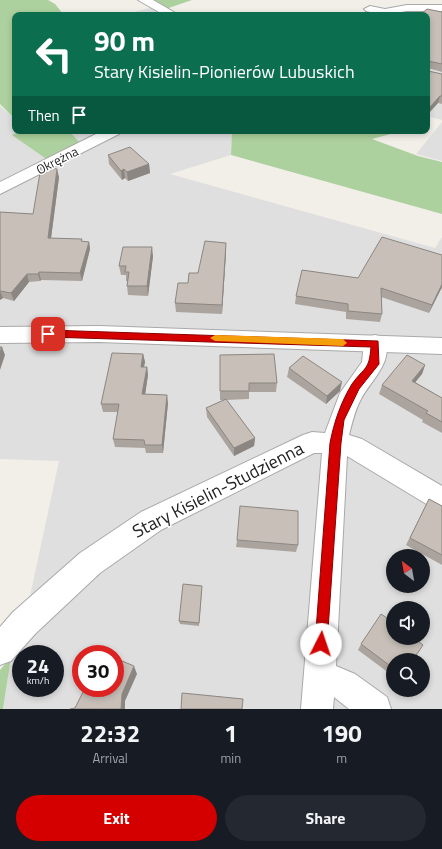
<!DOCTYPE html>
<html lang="en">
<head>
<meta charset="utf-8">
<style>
  body { margin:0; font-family:"Titillium Web",sans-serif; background:#242831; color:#f1f3f6; height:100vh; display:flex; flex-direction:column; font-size:15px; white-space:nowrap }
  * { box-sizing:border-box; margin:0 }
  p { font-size:13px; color:#9ea1a6 }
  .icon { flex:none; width:22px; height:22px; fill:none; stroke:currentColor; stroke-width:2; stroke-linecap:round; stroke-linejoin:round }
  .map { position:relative; height:709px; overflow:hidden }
  .details { display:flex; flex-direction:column; background:#171b24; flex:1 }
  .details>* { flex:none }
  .hud { position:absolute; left:12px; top:12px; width:418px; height:122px; border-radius:8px; box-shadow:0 2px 6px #0003; background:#0b6e4f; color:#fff; overflow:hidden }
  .needle { width:26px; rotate:329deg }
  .buttons { position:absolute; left:386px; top:549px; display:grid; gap:8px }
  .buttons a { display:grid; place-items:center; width:44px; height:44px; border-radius:50%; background:#171b24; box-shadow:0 2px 6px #0003; font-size:20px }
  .speed { position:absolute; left:12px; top:645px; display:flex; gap:8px; font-size:20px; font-weight:700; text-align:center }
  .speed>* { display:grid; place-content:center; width:52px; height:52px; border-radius:50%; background:#171b24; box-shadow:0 2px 6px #0003; line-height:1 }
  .speed small { font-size:10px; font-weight:400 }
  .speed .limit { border:6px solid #d22; background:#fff; color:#111 }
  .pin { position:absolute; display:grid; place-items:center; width:34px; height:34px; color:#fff; margin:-17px; border-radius:8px; box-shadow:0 2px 6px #0006 }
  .me { position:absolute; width:44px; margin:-22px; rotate:4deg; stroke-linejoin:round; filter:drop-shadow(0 0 3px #0008) }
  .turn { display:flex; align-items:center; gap:14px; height:84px; padding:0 16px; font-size:18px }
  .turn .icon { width:52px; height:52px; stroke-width:2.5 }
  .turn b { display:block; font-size:28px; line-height:34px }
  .then { display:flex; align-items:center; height:38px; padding:0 16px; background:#0003; gap:8px; font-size:15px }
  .eta { display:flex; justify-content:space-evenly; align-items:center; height:68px; text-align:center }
  .eta b { font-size:24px; font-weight:700; line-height:28px }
  .button { display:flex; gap:8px; margin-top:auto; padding:8px 16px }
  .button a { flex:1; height:46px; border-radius:24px; background:#d40000; color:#fff; font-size:16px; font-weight:700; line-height:46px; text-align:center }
  .button a+a { background:#242831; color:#f1f3f6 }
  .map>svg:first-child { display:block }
  .residential { fill:#e0dfdf; fill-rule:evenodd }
  .forest { fill:#add19e }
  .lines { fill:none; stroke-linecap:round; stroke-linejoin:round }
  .minor-casing { stroke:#a9a9a9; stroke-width:2 }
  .tertiary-casing { stroke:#a9a9a9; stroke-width:2 }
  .minor { fill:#fff; fill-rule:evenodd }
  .tertiary { fill:#fff; fill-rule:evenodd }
  .wall { fill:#aba49e }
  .shaded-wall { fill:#8b8681 }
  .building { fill:#c7bfb8; stroke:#8b8681 }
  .route { fill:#d40000; stroke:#8a0000 }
  .slow { fill:#f59e0b }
  .labels { text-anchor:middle; stroke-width:3; stroke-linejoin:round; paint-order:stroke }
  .far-street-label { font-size:13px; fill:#222; stroke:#fff }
  .near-street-label { font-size:18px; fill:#222; stroke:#fff }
</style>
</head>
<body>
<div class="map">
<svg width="442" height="709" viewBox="0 0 442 709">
  <rect width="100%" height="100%" fill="#f2efe9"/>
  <path class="residential" d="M 157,6 L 170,15 L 122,15 Z
    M 407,11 L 442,15 L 442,120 L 427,116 L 427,15 L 392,15 Z
    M 0,106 L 15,119 L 15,131 L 21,131 L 13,135 L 86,149 L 69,131 L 232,131 L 231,155 L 170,174 L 435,248 L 442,237 L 442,709 L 3,709 L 17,615 L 30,596 L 59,461 L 0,459 ZM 393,556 L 423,556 L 423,586 L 393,586 ZM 393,608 L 423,608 L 423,638 L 393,638 ZM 21,654 L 55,654 L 55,688 L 21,688 ZM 81,654 L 115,654 L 115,688 L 81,688 ZM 393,660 L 423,660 L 423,690 L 393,690 Z
    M 442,122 L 442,161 L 416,154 Z"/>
  <path class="forest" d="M 0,0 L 48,0 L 55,4 L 64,15 L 15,15 L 15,119 L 0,104 Z
    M 149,0 L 192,0 L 163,10 Z
    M 21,131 L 69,131 L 86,149 L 55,165 L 12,135 Z
    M 232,131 L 402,131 L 372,139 L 418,156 L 442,162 L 442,214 L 231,155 Z
    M 11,657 L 3,709 L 0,709 L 0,670 Z"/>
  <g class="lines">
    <defs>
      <path id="minor" d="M 138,0 L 153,0 L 179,15 L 164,15 Z
        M 407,5 L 442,5 L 442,11 L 407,11 L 383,15 L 366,11 L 364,9 L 370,6 L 385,9 Z
        M 102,131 L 122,131 L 119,134 L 0,194 L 0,182 Z
        M 375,335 L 383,337 C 396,360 371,380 361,399 C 355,410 352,423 349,435 L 362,439 L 442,486 L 442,512 L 433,508 L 347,456 L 336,666 L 355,674 L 387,697 L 391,709 L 349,709 L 334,697 L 333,709 L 301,709 L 322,453 L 314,453 L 161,530 L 100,573 L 35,634 L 11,661 L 0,665 L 0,627 L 13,612 L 80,553 L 141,512 L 303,435 L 312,432 L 325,433 L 340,393 L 362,362 L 364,343 L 367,337 Z"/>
      <path id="tertiary" d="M 99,326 L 442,338 L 442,354 L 99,342 L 0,343 L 0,327 Z"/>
    </defs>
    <use href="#minor" class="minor-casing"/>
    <use href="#tertiary" class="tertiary-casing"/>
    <use href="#minor" class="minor"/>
    <use href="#tertiary" class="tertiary"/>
  </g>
  <path class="wall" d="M 442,12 L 442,72 L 428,68 L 428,71 L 442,74 L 442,104 L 438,103 L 428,114 L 427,114 L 427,15 Z
    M 108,155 L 149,164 L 150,173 L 128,181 L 125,178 L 122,180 L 109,164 Z
    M 59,177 L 51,238 L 89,242 L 90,249 L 82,281 L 41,280 L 40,281 L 29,282 L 14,301 L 3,298 L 0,300 L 0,212 L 33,214 Z
    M 226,243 L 226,252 L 222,314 L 176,312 L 175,303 L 188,283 Z
    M 442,255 L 442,289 L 441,289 L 429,313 L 381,297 L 382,314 L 380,322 L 346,319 L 346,312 L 295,304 L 296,296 Z
    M 153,256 L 148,296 L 128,295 L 127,286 L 128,281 L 126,281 L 126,275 L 121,275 L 119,266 Z
    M 143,354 L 145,362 L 144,367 L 147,367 L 148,375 L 145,394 L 168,403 L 163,453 L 146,453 L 145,448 L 115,447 L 113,439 L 118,412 L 103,412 L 101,404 Z
    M 220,355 L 277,383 L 276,392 L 249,392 L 249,399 L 226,400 L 255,438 L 254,446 L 234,456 L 207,417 L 206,408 L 225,400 L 220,400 Z
    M 425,365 L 422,374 L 415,382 L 442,398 L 442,433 L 422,422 L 423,420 L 379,394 L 382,385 Z
    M 289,368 L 340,391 L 326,404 L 287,377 Z
    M 429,499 L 442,506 L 442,565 L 406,545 Z
    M 237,540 L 298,545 L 296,552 L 236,547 Z
    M 202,589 L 199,626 L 180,624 L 179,621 Z
    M 361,644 L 393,660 L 393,676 L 358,650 Z"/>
  <path class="shaded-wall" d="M 440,96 L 438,103 L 428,114 L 430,107 Z
    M 149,164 L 150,173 L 128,181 L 127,172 Z
    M 57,169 L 59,177 L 50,246 L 48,238 Z
    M 124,169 L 125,178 L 122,180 L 121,171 Z
    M 89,242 L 90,249 L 82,281 L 80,273 Z
    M 226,243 L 226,252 L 222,314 L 222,305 Z
    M 152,247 L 153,256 L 148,296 L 147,286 Z
    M 39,272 L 41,280 L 40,281 L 38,274 Z
    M 27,274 L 29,282 L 14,301 L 11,293 Z
    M 442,284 L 441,289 L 429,313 L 432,305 Z
    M 0,291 L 3,298 L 0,300 Z
    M 2,347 L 5,355 L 0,370 L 0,353 Z
    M 143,354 L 145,362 L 142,375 L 141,367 Z
    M 425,365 L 422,374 L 409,390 L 412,381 Z
    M 147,367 L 148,375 L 144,402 L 142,394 Z
    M 342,382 L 340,391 L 326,404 L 327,396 Z
    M 167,395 L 168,403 L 163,453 L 162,445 Z
    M 255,438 L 254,446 L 234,456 L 234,448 Z
    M 134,666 L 137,674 L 125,701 L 125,709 L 121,709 L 122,694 Z"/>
  <path class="building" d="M 427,9 L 442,12 L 442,64 L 428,61 L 428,71 L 442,74 L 442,96 L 440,96 L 430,107 L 427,106 L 427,15 L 420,15 Z
    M 130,147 L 149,164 L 127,172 L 124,169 L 121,171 L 108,155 Z
    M 41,167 L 57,169 L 48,238 L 82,239 L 81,241 L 89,242 L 80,273 L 39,272 L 38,274 L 27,274 L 11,293 L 0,291 L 0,212 L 33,214 Z
    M 382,237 L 442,255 L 442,284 L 432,305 L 381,288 L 382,314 L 348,311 L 348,304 L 296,296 L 302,270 L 358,278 Z
    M 205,241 L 226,243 L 222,305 L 175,303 L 178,283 L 188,283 L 189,273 L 198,273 Z
    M 123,247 L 152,247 L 147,286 L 127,286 L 129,272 L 125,272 L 126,266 L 119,266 Z
    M 0,347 L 2,347 L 0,353 Z
    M 112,353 L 143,354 L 141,367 L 147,367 L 142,394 L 167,395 L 162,445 L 145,445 L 144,440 L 113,439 L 119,404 L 101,404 Z
    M 274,354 L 277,383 L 249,383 L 249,391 L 220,391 L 220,355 Z
    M 407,355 L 425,365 L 412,381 L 442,398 L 442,422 L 426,413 L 428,411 L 382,385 Z
    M 303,356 L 342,382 L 327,396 L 289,368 Z
    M 226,399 L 255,438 L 234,448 L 206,408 Z
    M 429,499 L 442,506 L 442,555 L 410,538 Z
    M 240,506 L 298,511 L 298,545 L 237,540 Z
    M 183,584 L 202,586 L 199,623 L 179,621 Z
    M 381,614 L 393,622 L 393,638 L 414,638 L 423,645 L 413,660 L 393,660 L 393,668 L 361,644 Z
    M 115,658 L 134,666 L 122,694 L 121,709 L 70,709 L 75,708 L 85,688 L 115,688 Z
    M 182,693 L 243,699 L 242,709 L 181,709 Z"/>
  <path class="route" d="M 48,330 L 378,341 L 379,364 L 359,389 L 344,420 L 341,443 L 327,644 L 325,648 L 321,650 L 317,648 L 315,644 L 330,443 C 334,422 341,402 352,384 C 365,366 369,371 371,347 L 48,337 L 44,334 Z"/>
  <path class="slow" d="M 215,335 L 343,339 L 347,343 L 343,346 L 215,341 L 210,338 Z"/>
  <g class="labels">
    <g class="far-street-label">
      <text transform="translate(57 160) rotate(-27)" y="5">Okrężna</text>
    </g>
    <g class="near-street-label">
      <text transform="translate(218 490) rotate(-27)" y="6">Stary Kisielin-Studzienna</text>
    </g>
  </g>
</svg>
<div class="buttons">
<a><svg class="needle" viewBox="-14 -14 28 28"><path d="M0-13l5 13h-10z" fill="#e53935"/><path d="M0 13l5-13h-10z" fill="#9ea1a6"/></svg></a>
<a><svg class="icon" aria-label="sound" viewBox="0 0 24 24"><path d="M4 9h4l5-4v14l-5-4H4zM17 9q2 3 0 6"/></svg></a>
<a><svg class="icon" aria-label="search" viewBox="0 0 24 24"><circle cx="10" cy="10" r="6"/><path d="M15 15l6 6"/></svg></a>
</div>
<div class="speed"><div>24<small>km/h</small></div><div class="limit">30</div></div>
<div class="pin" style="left:48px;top:334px;background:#d93025"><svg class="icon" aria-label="arrive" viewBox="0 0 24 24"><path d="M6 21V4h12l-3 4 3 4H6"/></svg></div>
<svg class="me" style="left:321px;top:644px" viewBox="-20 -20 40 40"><circle r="19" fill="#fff"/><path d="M0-13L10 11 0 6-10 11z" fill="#d40000"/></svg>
<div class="hud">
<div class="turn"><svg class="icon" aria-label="left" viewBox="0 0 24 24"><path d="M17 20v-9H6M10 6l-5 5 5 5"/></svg><div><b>90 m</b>Stary Kisielin-Pionierów Lubuskich</div></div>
<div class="then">Then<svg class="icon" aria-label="arrive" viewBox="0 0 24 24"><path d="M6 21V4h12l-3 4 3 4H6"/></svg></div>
</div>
</div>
<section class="details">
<div class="eta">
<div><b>22:32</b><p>Arrival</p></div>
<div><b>1</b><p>min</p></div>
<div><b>190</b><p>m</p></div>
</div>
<div class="button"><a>Exit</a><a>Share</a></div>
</section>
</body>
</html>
